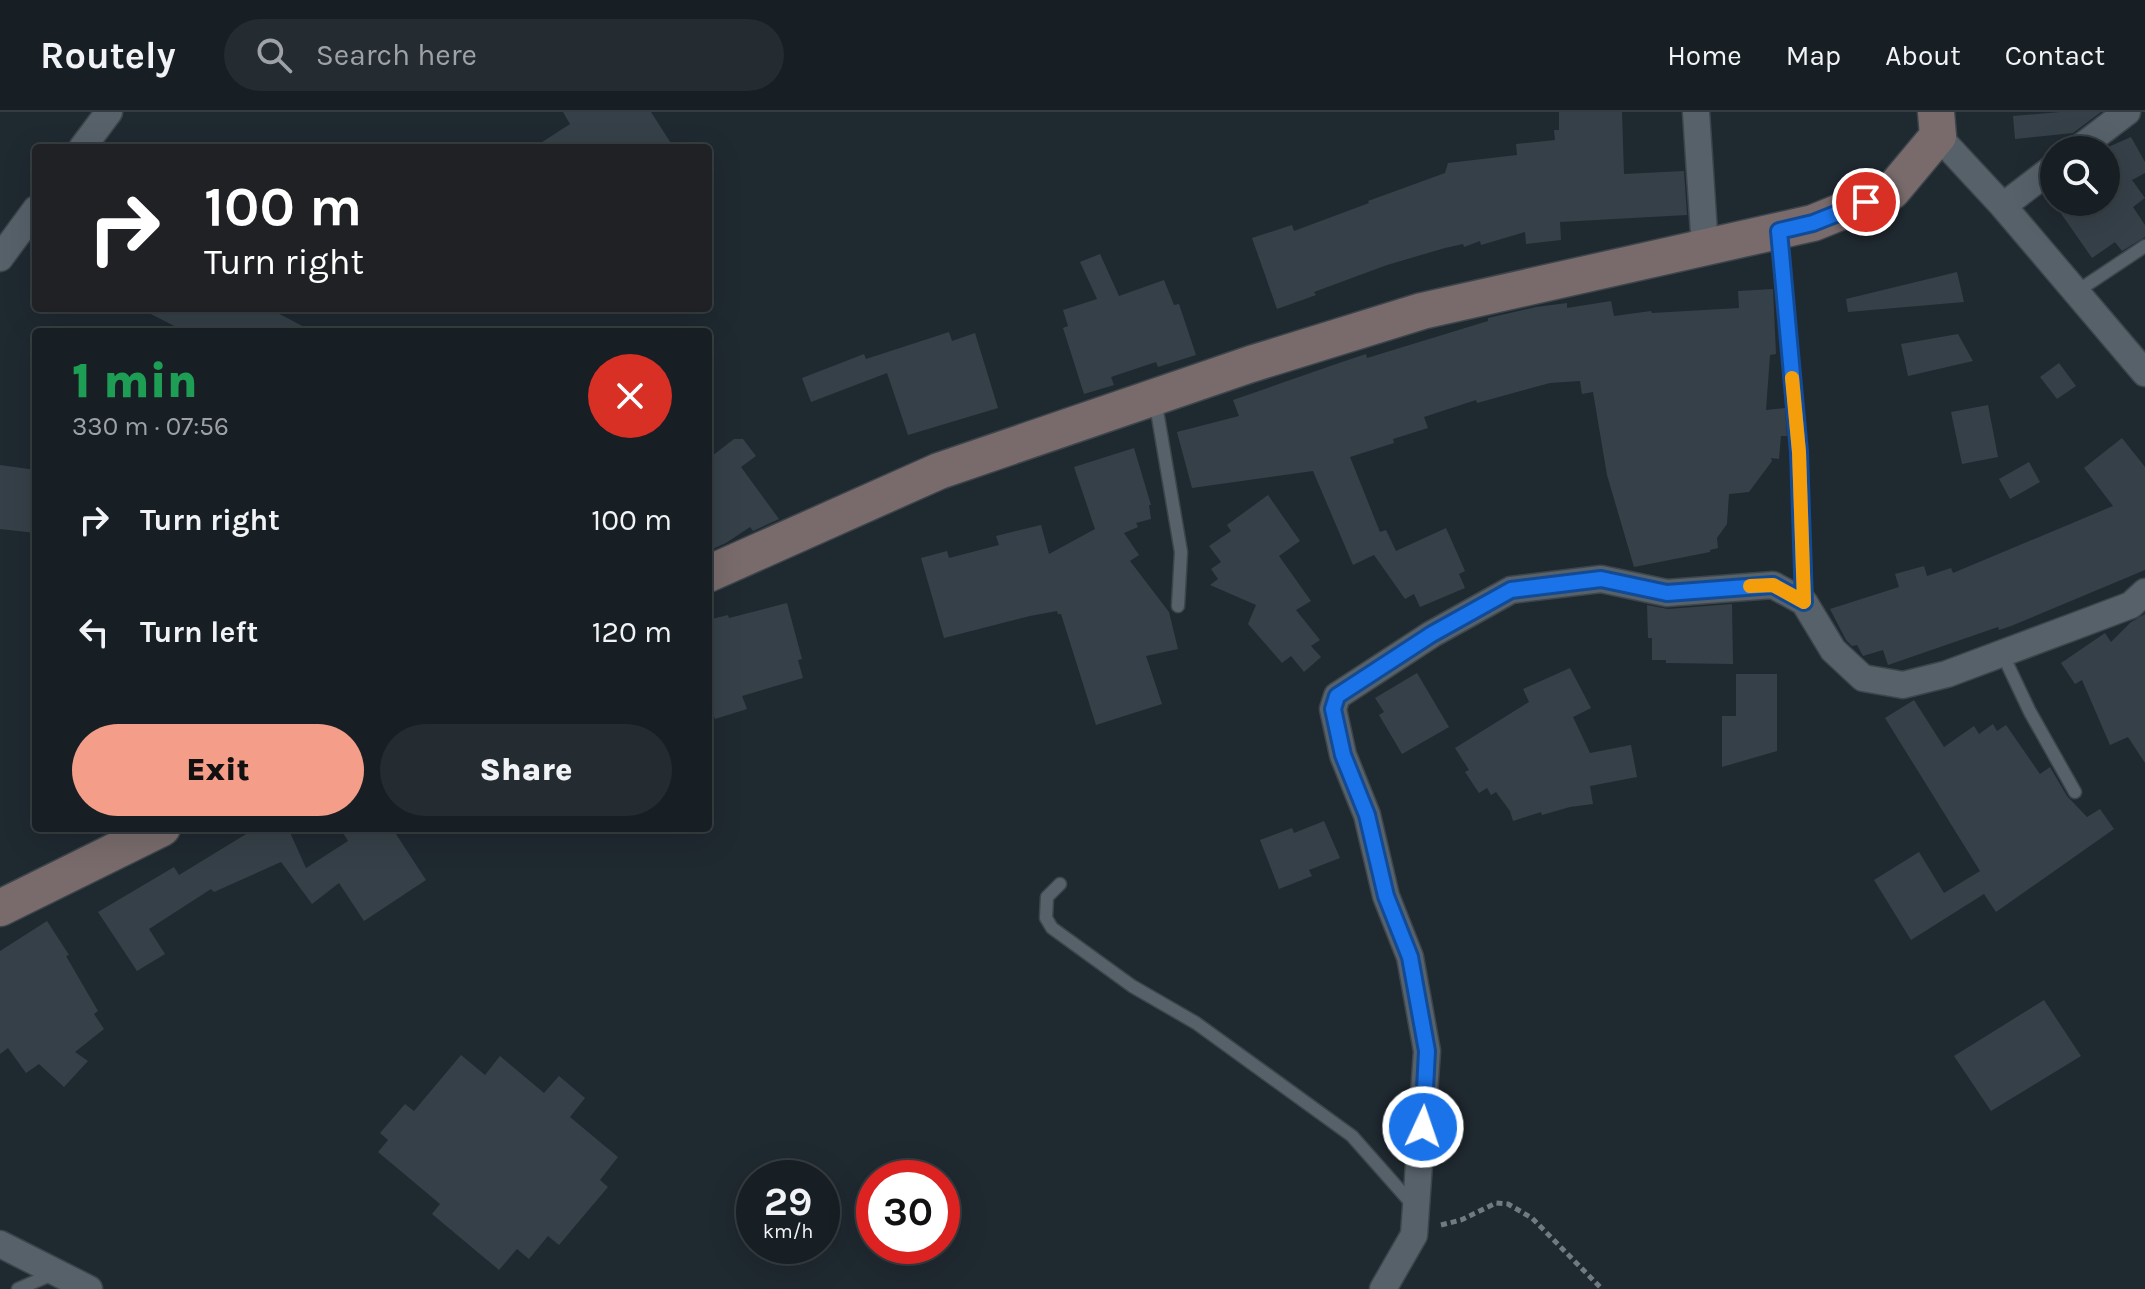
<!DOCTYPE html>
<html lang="en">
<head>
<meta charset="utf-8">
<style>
  body { margin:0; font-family:Karla,sans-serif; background:#242c31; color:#f1f3f6; height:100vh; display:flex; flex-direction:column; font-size:30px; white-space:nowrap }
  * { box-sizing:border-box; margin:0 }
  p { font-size:26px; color:#9ea2a6 }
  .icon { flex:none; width:44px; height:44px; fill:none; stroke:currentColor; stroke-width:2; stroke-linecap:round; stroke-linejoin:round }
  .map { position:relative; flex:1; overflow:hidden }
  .details { position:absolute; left:32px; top:216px; width:680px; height:504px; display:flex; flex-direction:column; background:#171f24; border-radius:8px; box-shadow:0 8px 32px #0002,0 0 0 2px #363d41 }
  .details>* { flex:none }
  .hud { position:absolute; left:32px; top:32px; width:680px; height:168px; border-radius:8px; box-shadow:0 8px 32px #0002,0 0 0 2px #363d41; background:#202124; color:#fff; overflow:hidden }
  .buttons { position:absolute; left:2040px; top:24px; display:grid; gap:16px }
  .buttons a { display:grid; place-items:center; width:80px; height:80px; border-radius:50%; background:#171f24; box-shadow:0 8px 32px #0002,0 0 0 2px #363d41; font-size:40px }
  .speed { position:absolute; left:736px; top:1048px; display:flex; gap:16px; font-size:40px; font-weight:700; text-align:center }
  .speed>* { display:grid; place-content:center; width:104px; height:104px; border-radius:50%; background:#171f24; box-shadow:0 8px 32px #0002,0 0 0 2px #363d41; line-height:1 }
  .speed small { font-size:20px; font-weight:400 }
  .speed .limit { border:12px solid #d22; background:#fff; color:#111 }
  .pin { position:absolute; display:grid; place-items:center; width:68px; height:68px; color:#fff; margin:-34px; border:4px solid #fff; border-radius:50%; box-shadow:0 2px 8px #0007 }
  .me { position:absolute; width:88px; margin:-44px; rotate:3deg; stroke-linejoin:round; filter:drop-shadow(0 0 6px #0008) }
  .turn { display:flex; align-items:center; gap:28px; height:168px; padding:0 40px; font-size:36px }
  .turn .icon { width:104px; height:104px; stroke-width:2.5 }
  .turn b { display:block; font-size:56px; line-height:68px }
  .round { display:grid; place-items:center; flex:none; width:84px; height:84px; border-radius:42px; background:#242c31 }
  .summary { display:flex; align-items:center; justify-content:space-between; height:136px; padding:0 40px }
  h1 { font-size:48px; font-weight:800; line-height:60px; color:#1e9e55 }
  .button { display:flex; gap:16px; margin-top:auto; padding:16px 40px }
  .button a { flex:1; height:92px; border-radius:48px; background:#f49e89; color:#111; font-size:32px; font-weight:800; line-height:92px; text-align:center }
  .button a+a { background:#242c31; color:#f1f3f6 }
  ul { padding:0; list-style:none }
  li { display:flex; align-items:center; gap:24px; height:112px; padding:0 40px }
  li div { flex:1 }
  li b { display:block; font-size:30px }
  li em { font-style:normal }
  header { display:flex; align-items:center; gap:48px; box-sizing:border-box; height:112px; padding:0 40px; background:#171f24; border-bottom:2px solid #363d41 }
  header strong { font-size:38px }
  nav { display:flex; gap:44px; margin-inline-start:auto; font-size:28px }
  .search { width:560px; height:72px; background:#242c31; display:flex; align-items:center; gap:20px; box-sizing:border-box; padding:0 28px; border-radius:44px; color:#9ea2a6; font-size:30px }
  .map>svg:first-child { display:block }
  .building { fill:#364048 }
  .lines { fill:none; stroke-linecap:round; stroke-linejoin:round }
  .lane-casing { stroke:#3d454b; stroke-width:15 }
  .street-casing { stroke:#3d454b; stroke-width:29 }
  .secondary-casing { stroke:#3d454b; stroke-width:39 }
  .path { stroke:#717a80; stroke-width:5; stroke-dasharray:6 4; stroke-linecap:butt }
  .lane { stroke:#57616a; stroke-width:12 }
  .street { stroke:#57616a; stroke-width:26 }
  .secondary { stroke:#796b6c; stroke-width:36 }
  .route-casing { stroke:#114b97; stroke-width:20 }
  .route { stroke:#1a73e8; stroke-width:14 }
  .slow { stroke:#f59e0b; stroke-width:14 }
</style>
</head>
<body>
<header>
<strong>Routely</strong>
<div class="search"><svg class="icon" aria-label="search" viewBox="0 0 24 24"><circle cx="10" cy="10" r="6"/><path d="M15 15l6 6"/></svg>Search here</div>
<nav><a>Home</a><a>Map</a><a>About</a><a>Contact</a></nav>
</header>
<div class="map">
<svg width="2145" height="1177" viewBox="0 0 2145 1177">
  <rect width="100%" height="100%" fill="#1f2930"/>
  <path class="building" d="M 563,0 L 651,0 L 674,36 L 533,36 L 570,12 Z
    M 1559,0 L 1622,0 L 1624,62 L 1684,59 L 1687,103 L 1560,110 L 1561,128 L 1526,132 L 1525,120 L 1481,133 L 1480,129 L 1464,135 L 1463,132 L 1445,136 L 1387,153 L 1314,180 L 1316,183 L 1277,197 L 1252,126 L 1292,113 L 1294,119 L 1369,91 L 1368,89 L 1445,61 L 1448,51 L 1517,43 L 1516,32 L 1555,28 L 1554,18 L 1559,18 Z
    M 2060,0 L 2101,0 L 2073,21 L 2015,27 L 2013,4 Z
    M 2131,25 L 2145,50 L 2145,61 L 2132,68 L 2145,86 L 2133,95 L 2145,113 L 2145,125 L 2122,139 L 2115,130 L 2092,146 L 2053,90 L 2106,90 L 2106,36 Z
    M 1100,142 L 1119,184 L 1164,168 L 1174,193 L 1179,192 L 1196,243 L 1158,255 L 1156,250 L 1111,265 L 1114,273 L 1084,282 L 1063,216 L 1068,214 L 1063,198 L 1097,187 L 1080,150 Z
    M 1957,160 L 1964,190 L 1848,200 L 1846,187 Z
    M 1773,177 L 1776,242 L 1770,243 L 1766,298 L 1785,296 L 1787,324 L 1781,324 L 1779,347 L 1771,346 L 1772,349 L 1749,380 L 1729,382 L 1727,412 L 1717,426 L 1718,436 L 1710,438 L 1710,440 L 1634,455 L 1607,363 L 1593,280 L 1582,282 L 1580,269 L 1550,271 L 1477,291 L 1476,288 L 1424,305 L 1428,316 L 1393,327 L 1394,331 L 1350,345 L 1380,420 L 1386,418 L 1396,439 L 1446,416 L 1465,459 L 1459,462 L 1465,476 L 1420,495 L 1414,482 L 1405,487 L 1374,443 L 1353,453 L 1313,359 L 1192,376 L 1177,320 L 1239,304 L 1233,288 L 1339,251 L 1366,242 L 1367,246 L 1488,209 L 1488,206 L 1536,195 L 1567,191 L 1567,196 L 1611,189 L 1614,204 L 1651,199 L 1652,201 L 1739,196 L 1738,179 Z
    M 139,196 L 268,196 L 314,220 L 186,220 Z
    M 949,220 L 952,229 L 975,221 L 998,296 L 908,323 L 887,261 L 811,290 L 802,266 L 864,242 L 866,247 Z
    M 1958,222 L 1973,249 L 1908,264 L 1901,232 Z
    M 2059,251 L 2076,274 L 2057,287 L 2040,265 Z
    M 1988,293 L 1998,345 L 1962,352 L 1951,300 Z
    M 2122,326 L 2145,355 L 2145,458 L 2011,514 L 1999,518 L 1998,515 L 1888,553 L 1883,538 L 1863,544 L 1857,533 L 1852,534 L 1846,528 L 1830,497 L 1899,475 L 1895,462 L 1924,454 L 1927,464 L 1951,456 L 1953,461 L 2113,394 L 2084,356 Z
    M 734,327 L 743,327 L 756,344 L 741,355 L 779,407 L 753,419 L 750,415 L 726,431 L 708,439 L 708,347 Z
    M 1134,336 L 1151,393 L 1149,393 L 1151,407 L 1136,411 L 1138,415 L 1124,421 L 1139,443 L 1130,449 L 1169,500 L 1178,537 L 1146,544 L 1162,592 L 1096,613 L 1061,502 L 1058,502 L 1057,499 L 1030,504 L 944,526 L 921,446 L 947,439 L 949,446 L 999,433 L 996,424 L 1041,413 L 1049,442 L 1095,417 L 1074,355 Z
    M 2029,350 L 2040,370 L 2010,387 L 1999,367 Z
    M 0,353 L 36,358 L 36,421 L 0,417 Z
    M 1268,383 L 1300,429 L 1279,444 L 1311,489 L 1296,498 L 1320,528 L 1311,534 L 1321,545 L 1304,560 L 1291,544 L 1282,551 L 1248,512 L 1256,493 L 1210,473 L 1218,467 L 1211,457 L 1221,450 L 1209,434 L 1231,419 L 1227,413 Z
    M 787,491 L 802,547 L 798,548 L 803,566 L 742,584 L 747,597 L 715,607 L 708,588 L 708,508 L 728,503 L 729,506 Z
    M 1732,492 L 1733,552 L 1666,551 L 1666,548 L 1652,548 L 1652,526 L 1648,526 L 1647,493 L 1668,497 Z
    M 2145,502 L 2145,651 L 2128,625 L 2110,633 L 2082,568 L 2075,572 L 2061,551 L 2105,521 L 2111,530 L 2131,510 Z
    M 1570,556 L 1591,596 L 1573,605 L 1590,641 L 1631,633 L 1637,665 L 1590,674 L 1593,692 L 1570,695 L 1542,703 L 1541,700 L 1513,709 L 1510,699 L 1496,680 L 1491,683 L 1487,676 L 1479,681 L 1465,660 L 1469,658 L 1455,636 L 1529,590 L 1523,577 Z
    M 1417,561 L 1449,615 L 1402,642 L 1379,603 L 1384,600 L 1375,586 Z
    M 1736,562 L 1777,562 L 1777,639 L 1722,655 L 1722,604 L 1736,604 Z
    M 1914,588 L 1944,635 L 1974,614 L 1979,622 L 1993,612 L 1997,619 L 2006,613 L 2040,662 L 2050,655 L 2067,684 L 2087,705 L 2100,697 L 2114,717 L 1996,800 L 1984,782 L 1911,828 L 1874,768 L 1919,740 L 1944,781 L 1980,759 L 1885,606 Z
    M 1324,709 L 1340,746 L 1309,758 L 1312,764 L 1279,777 L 1260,728 L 1292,716 L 1294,721 Z
    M 256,716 L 288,716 L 306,756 L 348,729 L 340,716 L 392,716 L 426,768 L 364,809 L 339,771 L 312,792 L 281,750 L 214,780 L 211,777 L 149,817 L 165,842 L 137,859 L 98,800 L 174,755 L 179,763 Z
    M 47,809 L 69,843 L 66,844 L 98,899 L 94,902 L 104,917 L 75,940 L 88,949 L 64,975 L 39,952 L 26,961 L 8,936 L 0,942 L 0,839 Z
    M 2044,888 L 2081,944 L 1991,999 L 1954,944 Z
    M 461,943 L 485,963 L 500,944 L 544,981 L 559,964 L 585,986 L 570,1005 L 618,1045 L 600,1068 L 608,1075 L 559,1133 L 548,1124 L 529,1147 L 517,1137 L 499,1158 L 432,1102 L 440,1092 L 378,1040 L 388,1028 L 380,1021 L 405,992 L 414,999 Z"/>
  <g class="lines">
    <defs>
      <path id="lane" d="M 1779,122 L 1799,340 L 1804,490
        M 2076,180 L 2145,134
        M 1155,287 L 1181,440 L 1178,494
        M 2002,541 L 2030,600 L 2075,680
        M 1060,772 L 1047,785 L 1046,806 L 1052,816 L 1132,874 L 1196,911 L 1352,1024 L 1413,1093
        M 18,1177 L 55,1161"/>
      <path id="street" d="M 1696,0 L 1705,136
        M 1938,24 L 2003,94 L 2145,261
        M 82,36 L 109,0
        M 2077,38 L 2127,0
        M 2003,94 L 2054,55
        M 0,146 L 36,97
        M 0,1132 L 89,1177
        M 1383,1177 L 1414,1123 L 1427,939 L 1410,845 L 1386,784 L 1367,703 L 1343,643 L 1333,597 L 1337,584 L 1432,522 L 1511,478 L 1601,467 L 1667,481 L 1773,473 L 1804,490 L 1833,538 L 1863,566 L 1903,573 L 1947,562 L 2078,513 L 2131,493 L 2145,480"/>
      <path id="secondary" d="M 708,462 L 939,359 L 1251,252 L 1422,199 L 1813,111 L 1892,79 L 1938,24 L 1936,0
        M 0,796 L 162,716"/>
    </defs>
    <use href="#lane" class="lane-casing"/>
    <use href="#street" class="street-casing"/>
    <use href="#secondary" class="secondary-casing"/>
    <path class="path" d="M 1441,1113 L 1461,1108 L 1496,1091 L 1508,1092 L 1532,1106 L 1602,1177"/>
    <use href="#lane" class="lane"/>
    <use href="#street" class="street"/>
    <use href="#secondary" class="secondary"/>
  </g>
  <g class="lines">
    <defs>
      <path id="route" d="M 1423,1015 L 1427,939 L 1410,845 L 1386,784 L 1367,703 L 1343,643 L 1333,597 L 1337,584 L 1432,522 L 1511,478 L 1601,467 L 1667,481 L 1773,473 L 1804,490 L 1799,340 L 1779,119 L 1813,111 L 1866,90"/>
    </defs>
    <use href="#route" class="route-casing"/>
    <use href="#route" class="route"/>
    <path class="slow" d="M 1750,474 L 1773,473 L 1804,490 L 1799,340 L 1792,266"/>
  </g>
</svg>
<div class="buttons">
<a><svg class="icon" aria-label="search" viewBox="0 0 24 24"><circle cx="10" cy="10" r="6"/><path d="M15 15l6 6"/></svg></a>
</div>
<div class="speed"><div>29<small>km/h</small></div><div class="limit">30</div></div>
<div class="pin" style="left:1866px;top:90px;background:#d93025"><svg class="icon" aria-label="arrive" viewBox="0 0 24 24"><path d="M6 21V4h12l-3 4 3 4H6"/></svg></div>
<svg class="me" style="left:1423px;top:1015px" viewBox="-20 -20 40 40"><circle r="17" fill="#1a73e8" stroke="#fff" stroke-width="3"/><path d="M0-11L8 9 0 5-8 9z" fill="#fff"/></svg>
<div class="hud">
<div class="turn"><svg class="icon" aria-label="right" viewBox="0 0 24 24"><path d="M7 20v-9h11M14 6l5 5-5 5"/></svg><div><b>100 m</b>Turn right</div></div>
</div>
<section class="details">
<div class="summary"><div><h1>1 min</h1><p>330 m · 07:56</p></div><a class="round" style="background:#d93025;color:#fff"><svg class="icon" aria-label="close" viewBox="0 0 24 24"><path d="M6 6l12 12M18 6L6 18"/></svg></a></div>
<ul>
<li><svg class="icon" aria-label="right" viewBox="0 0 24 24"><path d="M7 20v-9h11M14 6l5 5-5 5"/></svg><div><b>Turn right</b></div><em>100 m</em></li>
<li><svg class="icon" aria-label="left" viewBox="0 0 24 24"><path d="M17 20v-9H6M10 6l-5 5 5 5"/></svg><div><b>Turn left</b></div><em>120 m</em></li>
</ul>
<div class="button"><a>Exit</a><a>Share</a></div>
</section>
</div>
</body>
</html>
